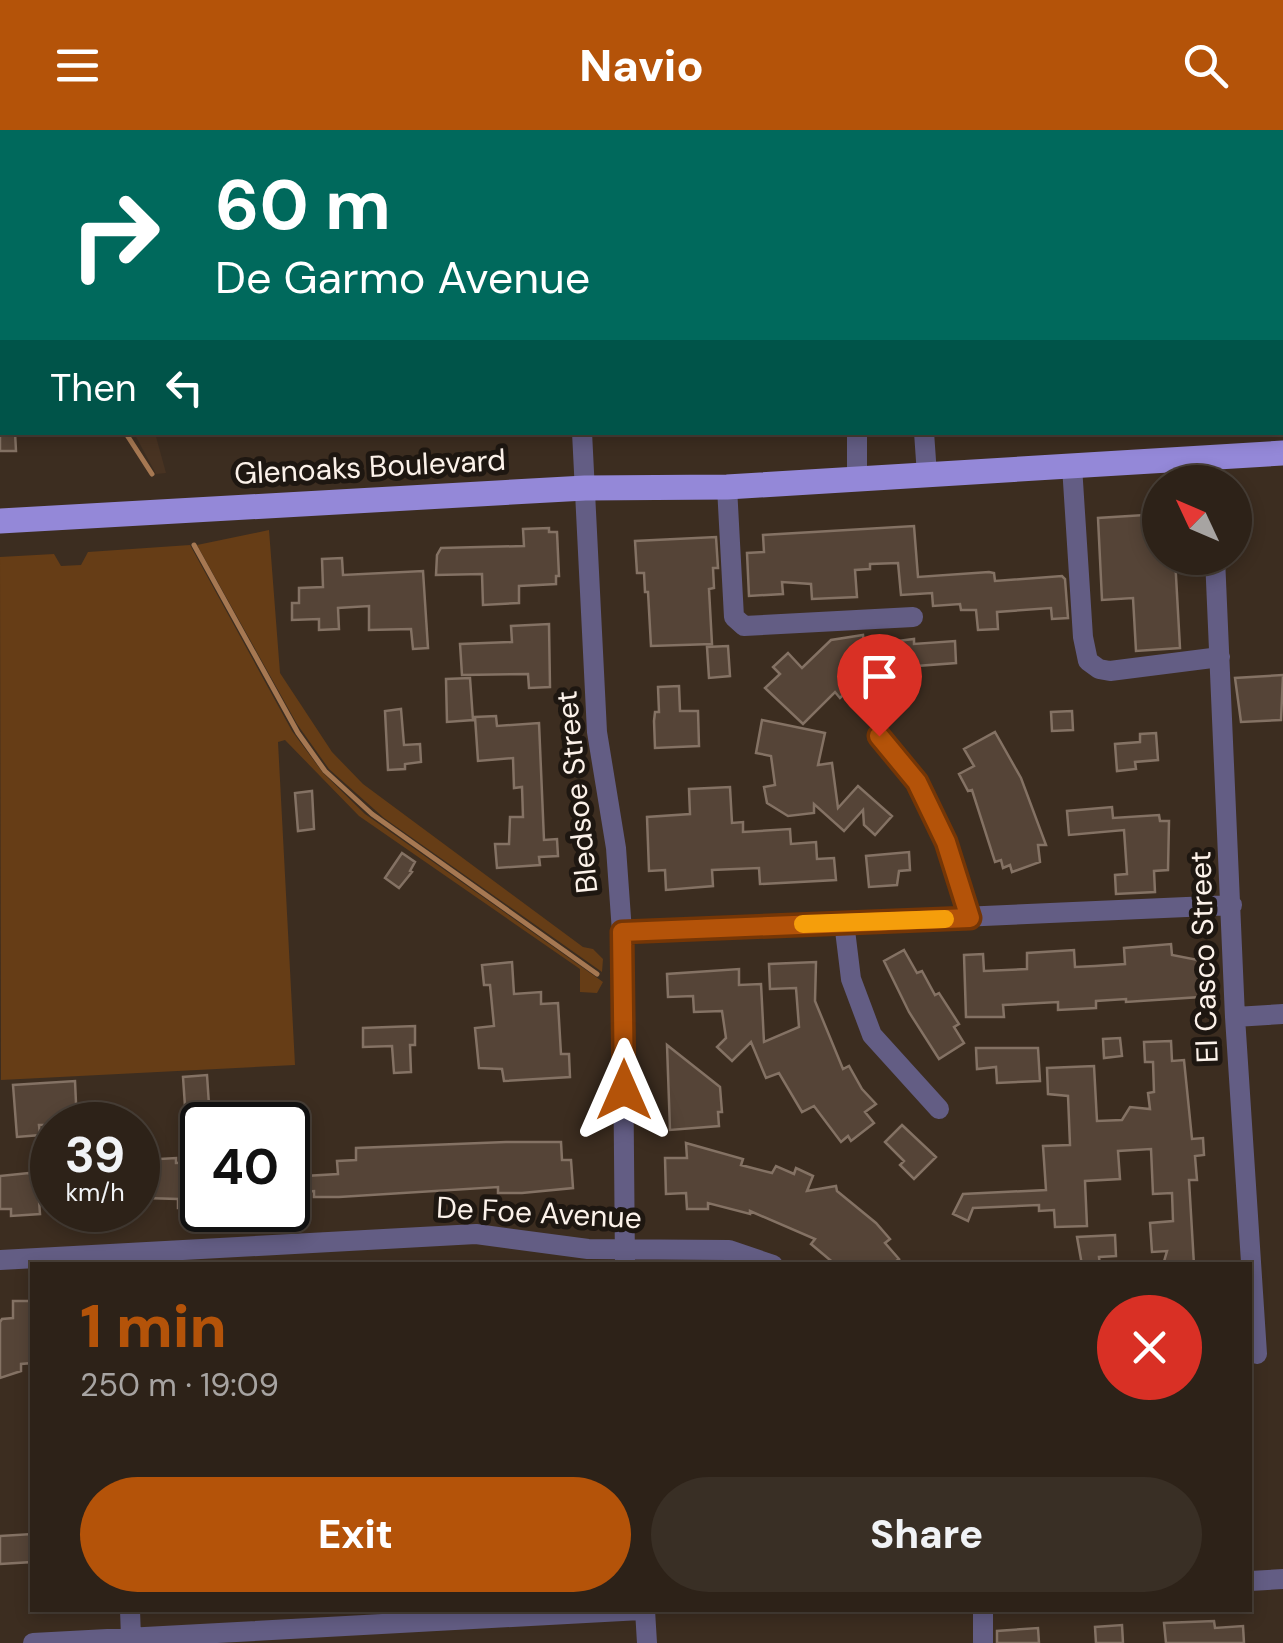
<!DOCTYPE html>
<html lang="en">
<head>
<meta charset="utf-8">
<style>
  body { margin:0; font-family:"DM Sans",sans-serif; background:#392f25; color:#f1f3f6; height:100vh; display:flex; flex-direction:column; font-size:38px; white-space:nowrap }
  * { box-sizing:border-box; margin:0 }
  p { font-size:32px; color:#a7a4a2 }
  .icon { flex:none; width:55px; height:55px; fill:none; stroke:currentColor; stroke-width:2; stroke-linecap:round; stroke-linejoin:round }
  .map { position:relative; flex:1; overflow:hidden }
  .sheet { position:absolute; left:30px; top:1132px; width:1222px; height:350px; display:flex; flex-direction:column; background:#2d2218; border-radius:0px; box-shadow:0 5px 15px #0003,0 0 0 2px #483f37 }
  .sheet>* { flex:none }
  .top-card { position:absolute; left:0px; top:0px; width:1285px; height:305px; box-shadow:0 5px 15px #0003,0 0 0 2px #483f37; background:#00695c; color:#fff; overflow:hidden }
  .needle { width:65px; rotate:314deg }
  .tools { position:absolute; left:1142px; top:335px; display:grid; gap:20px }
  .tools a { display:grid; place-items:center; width:110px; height:110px; border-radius:50%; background:#2d2218; box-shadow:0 5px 15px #0003,0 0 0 2px #483f37; font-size:50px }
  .speed { position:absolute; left:30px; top:972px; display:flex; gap:20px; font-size:50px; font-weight:700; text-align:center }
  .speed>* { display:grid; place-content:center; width:130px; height:130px; border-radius:50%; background:#2d2218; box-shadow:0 5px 15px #0003,0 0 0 2px #483f37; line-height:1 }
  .speed small { font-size:25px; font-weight:400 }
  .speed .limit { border:5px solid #111; border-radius:15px; background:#fff; color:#111 }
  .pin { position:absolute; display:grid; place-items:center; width:85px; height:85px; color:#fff; margin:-102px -42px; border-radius:50% 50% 50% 0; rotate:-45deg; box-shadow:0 0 10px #0007 }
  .pin .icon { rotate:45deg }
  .me { position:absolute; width:110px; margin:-55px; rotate:0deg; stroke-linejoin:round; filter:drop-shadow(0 0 8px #0008) }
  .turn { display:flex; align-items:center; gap:35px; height:210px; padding:0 50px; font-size:45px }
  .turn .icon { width:130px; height:130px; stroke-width:2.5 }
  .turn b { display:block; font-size:70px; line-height:85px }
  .then { display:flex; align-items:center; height:95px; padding:0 50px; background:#0003; gap:20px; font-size:38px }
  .round { display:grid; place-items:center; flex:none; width:105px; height:105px; border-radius:52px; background:#392f25 }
  .overview { display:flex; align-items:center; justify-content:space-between; height:170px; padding:0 50px }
  h1 { font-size:60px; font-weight:800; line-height:75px; color:#b45309 }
  .primary-button { display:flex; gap:20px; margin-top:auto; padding:20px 50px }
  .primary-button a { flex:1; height:115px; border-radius:60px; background:#b45309; color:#fff; font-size:40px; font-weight:800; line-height:115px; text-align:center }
  .primary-button a+a { background:#392f25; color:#f1f3f6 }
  header { display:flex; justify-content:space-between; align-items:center; height:130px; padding:0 50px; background:#b45309; color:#fff; font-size:45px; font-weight:800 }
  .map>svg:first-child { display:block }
  .built { fill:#483322 }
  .green { fill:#663d16 }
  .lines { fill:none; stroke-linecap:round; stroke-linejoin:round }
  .stream { stroke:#a67852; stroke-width:5 }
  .building { fill:#554437; stroke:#847264; stroke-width:2.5 }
  .minor { stroke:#635d84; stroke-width:20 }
  .major { stroke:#9488d8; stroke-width:25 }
  .route-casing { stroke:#753606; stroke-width:25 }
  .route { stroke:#b45309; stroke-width:18 }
  .slow { stroke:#f59e0b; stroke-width:18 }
  .labels { text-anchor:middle; stroke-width:10; stroke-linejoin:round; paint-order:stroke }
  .street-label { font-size:30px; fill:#fcf2ea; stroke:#1e1711 }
</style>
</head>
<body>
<header><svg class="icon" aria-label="menu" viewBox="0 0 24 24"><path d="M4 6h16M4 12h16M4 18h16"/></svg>Navio<svg class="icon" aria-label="search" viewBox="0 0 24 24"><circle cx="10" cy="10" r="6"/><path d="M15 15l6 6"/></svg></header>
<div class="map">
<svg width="1283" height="1513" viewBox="0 0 1283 1513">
  <rect width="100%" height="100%" fill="#3c2d20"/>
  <path class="built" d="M 134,303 L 155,303 L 166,343 L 156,344 Z"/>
  <path class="green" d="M 985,0 L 1180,0 L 1180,2 L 985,2 Z
    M 269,400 L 280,543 L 332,622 L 363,654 L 583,817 L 593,819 L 603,829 L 602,842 L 384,688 L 329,639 L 297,594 L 197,415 Z
    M 190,415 L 292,601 L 323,643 L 365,684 L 603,852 L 597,863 L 580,862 L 580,839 L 359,686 L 285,610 L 278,612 L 295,935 L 1,950 L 0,427 L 54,424 L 61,436 L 81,435 L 88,422 Z"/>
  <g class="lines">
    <path class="stream" d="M 0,110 L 2,114
      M 125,302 L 152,344
      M 194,415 L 298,603 L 325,641 L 372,684 L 597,844"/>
  </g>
  <path class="building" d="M 0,302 L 15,302 L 16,321 L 0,321 Z
    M 1160,384 L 1160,428 L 1175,428 L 1180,518 L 1136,521 L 1133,468 L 1102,470 L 1098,388 Z
    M 914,396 L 918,447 L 989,442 L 994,443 L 995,451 L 1062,446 L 1065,449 L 1068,488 L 1052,489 L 1051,478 L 997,482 L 998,499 L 978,500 L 976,480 L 961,480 L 960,474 L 933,476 L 932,463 L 901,465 L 898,433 L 870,434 L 870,439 L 855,440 L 857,467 L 812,469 L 811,454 L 782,452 L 783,464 L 749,466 L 747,423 L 764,422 L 763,405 Z
    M 549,398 L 549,402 L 557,402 L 559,446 L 556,446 L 556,454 L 519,456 L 519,473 L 483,475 L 482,444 L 436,445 L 437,425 L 441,418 L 524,416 L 523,399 Z
    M 716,407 L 718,438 L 713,438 L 714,458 L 709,459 L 712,514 L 651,516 L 648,462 L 645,462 L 644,443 L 637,443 L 635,411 Z
    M 342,428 L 343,445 L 423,441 L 428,518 L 413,519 L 411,499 L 369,500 L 369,476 L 338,478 L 339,499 L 319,500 L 319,489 L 292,490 L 292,473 L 299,473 L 299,458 L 323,457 L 322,429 Z
    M 549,494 L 550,557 L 529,558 L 528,544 L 462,545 L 460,514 L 512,512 L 511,496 Z
    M 863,505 L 866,530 L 895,527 L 894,521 L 899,521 L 897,511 L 914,509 L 914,514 L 955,511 L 956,533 L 917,536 L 918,550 L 854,555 L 840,568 L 835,562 L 803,594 L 765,558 L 780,544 L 773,537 L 788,523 L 802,538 L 831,510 Z
    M 728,516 L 730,546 L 709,548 L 707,517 Z
    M 1283,545 L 1281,590 L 1241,592 L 1235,548 Z
    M 470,548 L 473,590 L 447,592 L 446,549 Z
    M 679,556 L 680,581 L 698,581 L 699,616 L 655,618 L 654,591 L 655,582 L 659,582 L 658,557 Z
    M 401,579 L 404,615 L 420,614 L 421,632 L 405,634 L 405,639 L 388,640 L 385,581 Z
    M 1072,581 L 1073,600 L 1052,601 L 1051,582 Z
    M 496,586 L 497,596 L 539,593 L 544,710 L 557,709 L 558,726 L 539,727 L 540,735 L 497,738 L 495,714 L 509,714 L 510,687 L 523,687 L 522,657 L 514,658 L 513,628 L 478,631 L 475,587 Z
    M 762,590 L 825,603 L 818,635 L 832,633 L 838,678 L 858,656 L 892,686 L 875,705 L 864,695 L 863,680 L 844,701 L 814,674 L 814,683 L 788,686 L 767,673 L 764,657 L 775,655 L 771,626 L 756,623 Z
    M 995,602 L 1021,648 L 1046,715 L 1038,715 L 1040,732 L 1012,742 L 1010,735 L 1003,738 L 1001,730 L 995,732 L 972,660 L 968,661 L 959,644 L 974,636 L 964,619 Z
    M 1156,603 L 1158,630 L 1135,632 L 1136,639 L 1117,641 L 1115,614 L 1140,612 L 1140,604 Z
    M 730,657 L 732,693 L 743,692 L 743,702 L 790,699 L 791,714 L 816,712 L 817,729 L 834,728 L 836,750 L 760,754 L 759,738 L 712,740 L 713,756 L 666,760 L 665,740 L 649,741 L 647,687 L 690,684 L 689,659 Z
    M 312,661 L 314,699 L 298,701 L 295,663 Z
    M 1112,677 L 1113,688 L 1159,685 L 1160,691 L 1169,691 L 1168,740 L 1154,741 L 1155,762 L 1116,764 L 1115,745 L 1127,744 L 1124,700 L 1069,705 L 1067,681 Z
    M 909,722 L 910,740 L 899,741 L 897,755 L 869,757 L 866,726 Z
    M 402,723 L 415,732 L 410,741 L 412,742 L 399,758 L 385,748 Z
    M 1171,814 L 1172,825 L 1198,830 L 1200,867 L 1126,872 L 1126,869 L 1096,871 L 1096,878 L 1058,880 L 1058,872 L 1003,875 L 1004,887 L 966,887 L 964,825 L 983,824 L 984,841 L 1027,839 L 1027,823 L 1074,820 L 1075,837 L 1095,836 L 1125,834 L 1124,818 Z
    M 904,820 L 917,843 L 922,841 L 935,865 L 939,863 L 959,894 L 954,897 L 964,913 L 939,929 L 909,882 L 884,831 Z
    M 512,832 L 514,864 L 541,862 L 541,874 L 558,873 L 561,924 L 569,924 L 570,947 L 504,951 L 502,939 L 479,938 L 475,898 L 494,896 L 490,855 L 484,855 L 482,835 Z
    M 816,832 L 815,871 L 843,939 L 849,936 L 862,959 L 876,974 L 865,982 L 874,993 L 851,1011 L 848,1006 L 841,1012 L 814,976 L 802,982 L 779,943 L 766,948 L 751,912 L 732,931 L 717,917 L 726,908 L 722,881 L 694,882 L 693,866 L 668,867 L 667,844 L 739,839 L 739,855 L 761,854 L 764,912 L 799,897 L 796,858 L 770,859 L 769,834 Z
    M 415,896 L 415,915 L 410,915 L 411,942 L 394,943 L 392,916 L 363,917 L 363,898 Z
    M 1120,908 L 1122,926 L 1104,928 L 1103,909 Z
    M 1171,911 L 1172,931 L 1184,930 L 1192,1009 L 1203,1008 L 1204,1025 L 1195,1026 L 1197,1050 L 1189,1050 L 1194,1135 L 1163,1135 L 1167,1121 L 1152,1122 L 1150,1093 L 1173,1091 L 1172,1063 L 1153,1064 L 1151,1019 L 1118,1021 L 1120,1049 L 1085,1051 L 1087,1096 L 1055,1097 L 1054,1080 L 1039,1081 L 1039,1075 L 973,1078 L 968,1091 L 953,1084 L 963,1064 L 1046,1060 L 1043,1016 L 1070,1015 L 1068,966 L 1048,964 L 1047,938 L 1094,936 L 1097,991 L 1122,990 L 1130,977 L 1150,979 L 1148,963 L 1154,962 L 1153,932 L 1145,932 L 1144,912 Z
    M 667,915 L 720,957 L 722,982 L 718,982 L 719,996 L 670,1000 Z
    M 976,918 L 1038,918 L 1040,951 L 997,953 L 996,937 L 977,939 Z
    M 207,945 L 210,990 L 186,991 L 183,947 Z
    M 75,951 L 77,995 L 39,995 L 40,1005 L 17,1007 L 13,955 Z
    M 902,995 L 936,1027 L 914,1049 L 900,1035 L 904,1031 L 885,1012 Z
    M 506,1012 L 561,1012 L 562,1030 L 571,1030 L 573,1058 L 522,1063 L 498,1063 L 498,1057 L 339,1067 L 314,1067 L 314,1061 L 288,1063 L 288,1047 L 338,1044 L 337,1031 L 356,1030 L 356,1018 Z
    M 686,1013 L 743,1029 L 741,1035 L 772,1043 L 776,1036 L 794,1044 L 796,1038 L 813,1046 L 807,1061 L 836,1056 L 837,1061 L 876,1093 L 890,1109 L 885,1113 L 899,1129 L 891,1135 L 836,1135 L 811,1114 L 815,1109 L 750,1081 L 750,1084 L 708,1073 L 708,1079 L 687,1079 L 686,1063 L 666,1064 L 665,1028 L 687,1028 Z
    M 176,1028 L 176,1033 L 197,1032 L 202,1077 L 178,1078 L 178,1069 L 145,1068 L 143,1030 Z
    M 29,1043 L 37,1044 L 40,1084 L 11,1086 L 11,1079 L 0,1079 L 0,1046 Z
    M 1115,1105 L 1116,1126 L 1099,1127 L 1100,1135 L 1082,1135 L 1077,1107 Z
    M 13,1171 L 32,1171 L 32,1233 L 21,1234 L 21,1241 L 0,1248 L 0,1192 L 2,1189 L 13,1188 Z
    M 32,1404 L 32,1432 L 0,1434 L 0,1406 Z
    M 1214,1491 L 1215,1498 L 1243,1496 L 1244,1513 L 1166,1513 L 1164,1493 Z
    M 1122,1495 L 1123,1513 L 1096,1513 L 1095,1497 Z
    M 1038,1498 L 1039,1513 L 997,1513 L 997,1501 Z"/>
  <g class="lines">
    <path class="minor" d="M 565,0 L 566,2
      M 894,0 L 894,2
      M 582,302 L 597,602 L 616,718 L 622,802 L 625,1135
      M 924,302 L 927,345
      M 1210,328 L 1211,352
      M 1072,336 L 1083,507 L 1088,531 L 1099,539 L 1110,541 L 1220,527
      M 857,348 L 857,302
      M 727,357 L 734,487 L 744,496 L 913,487
      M 1215,428 L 1235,887 L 1257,1224
      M 879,606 L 917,652 L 946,712 L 970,788
      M 844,792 L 851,849 L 872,905 L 939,979
      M 622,802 L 1232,775
      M 1235,887 L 1283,884
      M 0,1130 L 476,1104 L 588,1119 L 729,1120 L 773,1135
      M 1250,1451 L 1283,1449
      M 130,1480 L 131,1507
      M 645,1480 L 647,1513
      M 983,1480 L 983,1513
      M 33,1513 L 641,1480"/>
    <path class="major" d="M 0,391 L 585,358 L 727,357 L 1283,323"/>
  </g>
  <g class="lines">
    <defs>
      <path id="route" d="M 624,960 L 622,802 L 970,788 L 946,712 L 917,652 L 879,606"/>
    </defs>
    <use href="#route" class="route-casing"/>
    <use href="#route" class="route"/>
    <path class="slow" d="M 803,794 L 945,789"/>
  </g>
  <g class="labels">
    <g class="street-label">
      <text transform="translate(370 337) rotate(-3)" y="10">Glenoaks Boulevard</text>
      <text transform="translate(577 662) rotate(-96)" y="10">Bledsoe Street</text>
      <text transform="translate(1204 827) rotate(-92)" y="10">El Casco Street</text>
      <text transform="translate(539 1083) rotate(3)" y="10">De Foe Avenue</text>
    </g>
  </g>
</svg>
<div class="tools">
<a><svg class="needle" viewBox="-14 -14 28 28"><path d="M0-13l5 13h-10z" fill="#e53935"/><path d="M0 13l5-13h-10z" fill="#a7a4a2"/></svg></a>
</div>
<div class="speed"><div>39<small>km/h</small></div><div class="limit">40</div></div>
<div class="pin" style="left:879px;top:606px;background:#d93025"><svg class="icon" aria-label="arrive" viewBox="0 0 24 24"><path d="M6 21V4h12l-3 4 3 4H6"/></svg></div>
<svg class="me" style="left:624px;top:960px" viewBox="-20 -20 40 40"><path d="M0-17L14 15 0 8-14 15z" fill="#b45309" stroke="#fff" stroke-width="4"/></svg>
<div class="top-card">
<div class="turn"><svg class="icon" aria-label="right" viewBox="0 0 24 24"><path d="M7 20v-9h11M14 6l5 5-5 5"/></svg><div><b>60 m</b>De Garmo Avenue</div></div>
<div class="then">Then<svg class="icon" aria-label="left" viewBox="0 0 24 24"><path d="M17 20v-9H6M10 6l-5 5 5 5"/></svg></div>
</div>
<section class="sheet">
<div class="overview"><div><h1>1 min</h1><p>250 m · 19:09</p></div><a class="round" style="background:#d93025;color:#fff"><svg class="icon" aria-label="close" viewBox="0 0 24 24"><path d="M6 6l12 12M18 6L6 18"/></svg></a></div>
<div class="primary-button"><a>Exit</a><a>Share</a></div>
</section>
</div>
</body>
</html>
